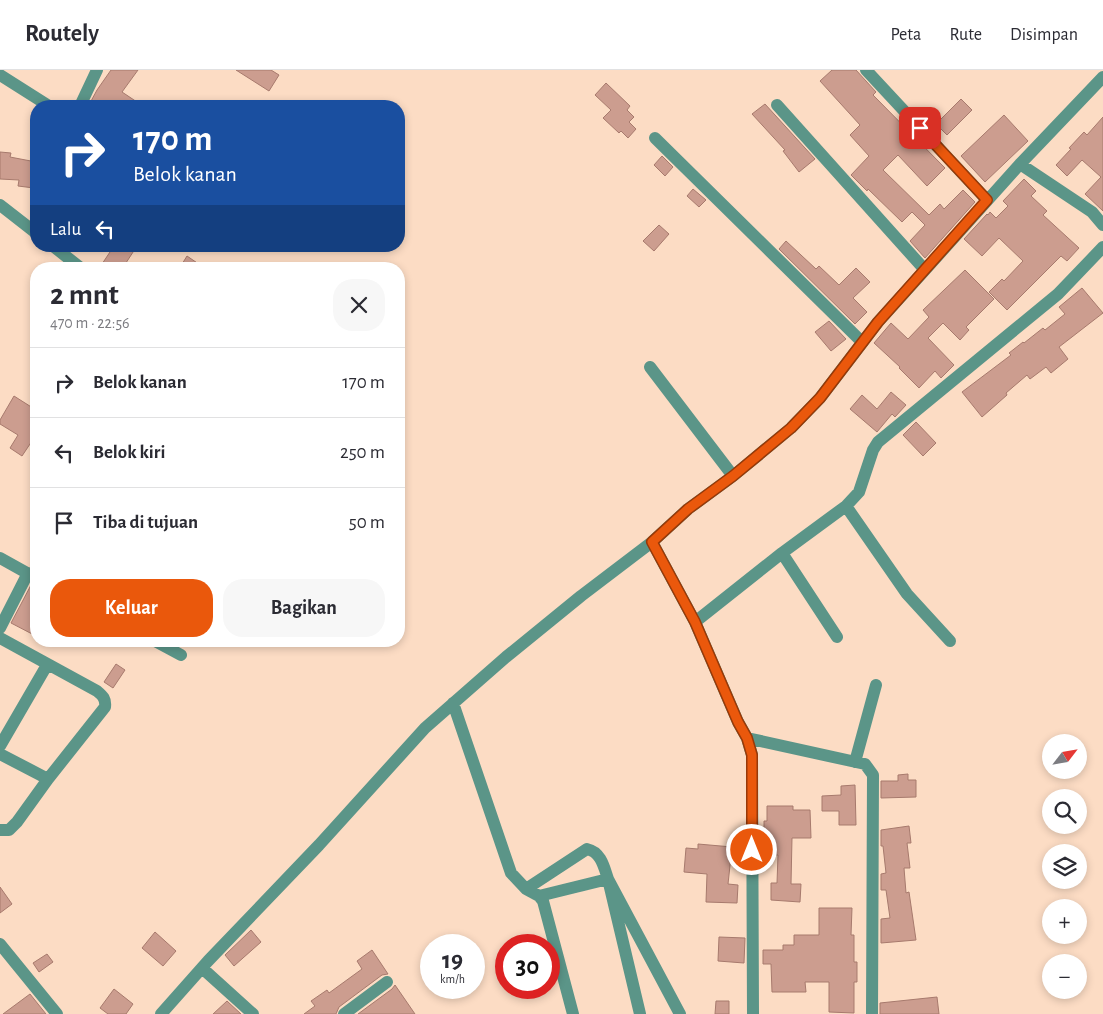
<!DOCTYPE html>
<html lang="id">
<head>
<meta charset="utf-8">
<style>
  body { margin:0; font-family:"Alegreya Sans",sans-serif; background:#f7f7f7; color:#2b2b33; height:100vh; display:flex; flex-direction:column; font-size:19px; white-space:nowrap }
  * { box-sizing:border-box; margin:0 }
  p { font-size:16px; color:#7c7c81 }
  .icon { flex:none; width:28px; height:28px; fill:none; stroke:currentColor; stroke-width:2; stroke-linecap:round; stroke-linejoin:round }
  .map { position:relative; flex:1; overflow:hidden }
  .drawer { position:absolute; left:30px; top:192px; width:375px; height:385px; display:flex; flex-direction:column; background:#fff; border-radius:20px; box-shadow:0 2px 8px #0003 }
  .drawer>* { flex:none }
  .top-card { position:absolute; left:30px; top:30px; width:375px; height:152px; border-radius:20px; box-shadow:0 2px 8px #0003; background:#1a4fa0; color:#fff; overflow:hidden }
  .needle { width:32px; rotate:59deg }
  .controls { position:absolute; left:1042px; top:664px; display:grid; gap:10px }
  .controls a { display:grid; place-items:center; width:45px; height:45px; border-radius:50%; background:#fff; box-shadow:0 2px 8px #0003; font-size:25px }
  .speed { position:absolute; left:420px; top:864px; display:flex; gap:10px; font-size:25px; font-weight:700; text-align:center }
  .speed>* { display:grid; place-content:center; width:65px; height:65px; border-radius:50%; background:#fff; box-shadow:0 2px 8px #0003; line-height:1 }
  .speed small { font-size:12px; font-weight:400 }
  .speed .limit { border:8px solid #d22; background:#fff; color:#111 }
  .pin { position:absolute; display:grid; place-items:center; width:42px; height:42px; color:#fff; margin:-21px; border-radius:10px; box-shadow:0 2px 8px #0006 }
  .me { position:absolute; width:55px; margin:-28px; rotate:0deg; stroke-linejoin:round; filter:drop-shadow(0 0 4px #0008) }
  .turn { display:flex; align-items:center; gap:18px; height:105px; padding:0 20px; font-size:22px }
  .turn .icon { width:65px; height:65px; stroke-width:2.5 }
  .turn b { display:block; font-size:35px; line-height:42px }
  .then { display:flex; align-items:center; height:48px; padding:0 20px; background:#0003; gap:10px; font-size:19px }
  .round { display:grid; place-items:center; flex:none; width:52px; height:52px; border-radius:20px; background:#f7f7f7 }
  .overview { display:flex; align-items:center; justify-content:space-between; height:85px; padding:0 20px }
  h1 { font-size:30px; font-weight:700; line-height:38px }
  .button { display:flex; gap:10px; margin-top:auto; padding:10px 20px }
  .button a { flex:1; height:58px; border-radius:20px; background:#ea580c; color:#fff; font-size:20px; font-weight:700; line-height:58px; text-align:center }
  .button a+a { background:#f7f7f7; color:#2b2b33 }
  ul { padding:0; list-style:none }
  li { display:flex; align-items:center; gap:15px; height:70px; padding:0 20px; border-top:1px solid #e1e1e2 }
  li div { flex:1 }
  li b { display:block; font-size:19px }
  li em { font-style:normal }
  header { display:flex; align-items:center; gap:30px; box-sizing:border-box; height:70px; padding:0 25px; background:#fff; border-bottom:1px solid #e1e1e2 }
  header strong { font-size:24px }
  nav { display:flex; gap:28px; margin-inline-start:auto; font-size:18px }
  .map>svg:first-child { display:block }
  .building { fill:#cc9d8f; stroke:#a77a6d }
  .lines { fill:none; stroke-linecap:round; stroke-linejoin:round }
  .minor { stroke:#5b9588; stroke-width:12 }
  .route-casing { stroke:#983908; stroke-width:12 }
  .route { stroke:#ea580c; stroke-width:9 }
</style>
</head>
<body>
<header>
<strong>Routely</strong>
<nav><a>Peta</a><a>Rute</a><a>Disimpan</a></nav>
</header>
<div class="map">
<svg width="1103" height="944" viewBox="0 0 1103 944">
  <rect width="100%" height="100%" fill="#fcdcc4"/>
  <path class="building" d="M 111,0 L 138,0 L 122,22 L 143,36 L 95,36 L 90,33 L 97,20 Z
    M 236,0 L 271,0 L 279,5 L 269,21 Z
    M 832,0 L 856,0 L 876,22 L 873,25 L 945,98 L 927,116 L 898,85 L 883,100 L 929,145 L 940,134 L 944,139 L 963,120 L 975,132 L 925,188 L 910,171 L 925,155 L 912,142 L 902,152 L 868,119 L 867,121 L 851,105 L 869,86 L 850,65 L 860,55 L 820,11 Z
    M 606,13 L 630,36 L 627,40 L 634,47 L 629,52 L 636,59 L 628,68 L 621,61 L 619,63 L 603,48 L 611,40 L 595,25 Z
    M 961,29 L 972,40 L 947,65 L 936,54 Z
    M 765,34 L 815,89 L 799,102 L 783,81 L 785,80 L 752,44 Z
    M 1004,45 L 1028,71 L 985,112 L 961,86 Z
    M 1103,47 L 1103,141 L 1085,124 L 1101,107 L 1082,90 L 1067,106 L 1056,95 L 1071,79 L 1069,78 L 1084,62 L 1087,65 Z
    M 0,82 L 11,83 L 10,87 L 36,92 L 34,118 L 18,116 L 19,110 L 0,109 Z
    M 662,86 L 673,97 L 665,106 L 654,95 Z
    M 1024,109 L 1036,121 L 1031,126 L 1047,141 L 1043,145 L 1079,178 L 1067,191 L 1061,186 L 1007,240 L 989,222 L 1002,209 L 1004,211 L 1023,191 L 999,168 L 982,186 L 964,169 L 987,144 L 988,145 L 990,142 L 996,148 L 1008,136 L 1003,131 Z
    M 693,119 L 706,130 L 699,137 L 687,126 Z
    M 659,155 L 669,164 L 654,181 L 643,171 Z
    M 786,171 L 816,199 L 819,196 L 839,215 L 856,198 L 870,212 L 853,228 L 867,242 L 855,254 L 779,179 Z
    M 114,176 L 137,176 L 122,199 L 109,199 L 102,194 Z
    M 187,186 L 206,199 L 179,199 Z
    M 965,200 L 994,229 L 966,257 L 969,260 L 960,270 L 943,253 L 928,268 L 954,295 L 941,308 L 935,301 L 919,318 L 899,298 L 900,297 L 874,273 L 891,253 L 908,269 L 929,247 L 923,240 Z
    M 1082,218 L 1103,243 L 1059,277 L 1068,289 L 1051,303 L 1046,297 L 1030,309 L 1027,305 L 1006,323 L 1007,325 L 982,347 L 962,322 L 1011,285 L 1009,283 L 1023,272 L 1024,273 L 1043,258 L 1045,260 L 1065,244 L 1059,237 Z
    M 829,251 L 846,269 L 831,281 L 815,262 Z
    M 891,322 L 906,335 L 895,347 L 892,344 L 877,362 L 850,339 L 862,325 L 877,339 Z
    M 14,326 L 36,340 L 36,365 L 22,386 L 10,378 L 18,365 L 0,354 L 0,350 Z
    M 916,352 L 936,373 L 923,386 L 903,365 Z
    M 31,515 L 36,516 L 36,566 L 11,553 Z
    M 116,594 L 125,600 L 113,618 L 104,612 Z
    M 908,704 L 908,710 L 916,710 L 916,727 L 881,728 L 881,711 L 898,711 L 898,705 Z
    M 855,715 L 856,755 L 839,755 L 839,741 L 822,741 L 822,726 L 841,725 L 841,716 Z
    M 767,736 L 793,736 L 793,740 L 810,740 L 811,768 L 792,768 L 791,814 L 801,814 L 800,832 L 771,830 L 771,813 L 777,813 L 778,785 L 769,785 L 769,767 L 764,767 L 764,751 L 767,751 Z
    M 909,756 L 911,773 L 907,773 L 910,798 L 904,798 L 906,823 L 909,822 L 916,870 L 881,873 L 881,849 L 890,848 L 886,820 L 881,820 L 881,804 L 886,803 L 883,776 L 881,776 L 881,760 Z
    M 698,774 L 732,777 L 728,814 L 738,815 L 737,833 L 706,832 L 707,804 L 684,802 L 686,778 L 698,779 Z
    M 0,817 L 12,834 L 0,843 Z
    M 819,838 L 852,838 L 851,865 L 854,865 L 854,892 L 857,892 L 857,912 L 854,912 L 854,943 L 829,942 L 829,912 L 805,912 L 806,922 L 772,922 L 771,894 L 763,894 L 763,880 L 783,880 L 783,875 L 794,875 L 794,865 L 819,865 Z
    M 251,860 L 261,872 L 234,896 L 225,885 Z
    M 155,862 L 176,881 L 163,896 L 142,878 Z
    M 719,867 L 745,868 L 744,893 L 718,891 Z
    M 372,880 L 388,904 L 382,905 L 339,937 L 336,944 L 304,944 L 315,936 L 311,931 L 327,920 L 329,923 L 362,899 L 357,891 Z
    M 47,884 L 53,892 L 39,902 L 33,893 Z
    M 395,915 L 415,944 L 358,944 L 392,919 Z
    M 114,919 L 133,934 L 126,944 L 108,944 L 100,938 Z
    M 30,924 L 46,944 L 3,944 Z
    M 937,927 L 939,944 L 880,944 L 880,933 Z
    M 227,931 L 241,944 L 213,944 Z
    M 716,931 L 729,931 L 729,944 L 715,944 Z"/>
  <g class="lines">
    <path class="minor" d="M 866,0 L 987,130
      M 0,5 L 49,36
      M 777,35 L 925,200
      M 80,36 L 97,0
      M 655,68 L 862,272
      M 1020,94 L 1092,142 L 1103,155
      M 0,135 L 36,163
      M 53,176 L 82,199
      M 650,297 L 733,406
      M 846,436 L 907,524 L 950,571
      M 652,472 L 695,552 L 738,652 L 747,668 L 752,685 L 753,944
      M 782,483 L 837,567
      M 0,488 L 36,508
      M 695,552 L 782,483 L 846,436 L 859,422 L 873,380 L 878,372 L 1058,224 L 1103,177
      M 0,558 L 28,503
      M 0,568 L 97,621 C 103,626 106,629 105,637 L 48,709 L 17,752 L 9,760 L 0,760
      M 155,571 L 181,585
      M 453,633 L 511,803 L 526,819 L 539,826 L 543,831 L 573,944
      M 747,668 L 865,694 L 873,705 L 872,944
      M 0,676 L 47,595
      M 0,684 L 48,709
      M 855,692 L 876,615
      M 526,819 L 587,779 C 601,782 604,797 608,809 L 680,944
      M 539,826 L 608,809 L 640,944
      M 0,874 L 57,944
      M 202,898 L 253,944
      M 161,944 L 208,891 L 319,775 L 425,658 L 506,587 L 581,526 L 652,472 L 688,439 L 733,406 L 791,358 L 820,328 L 878,252 L 925,200 L 1020,94 L 1103,7
      M 344,944 L 387,912"/>
  </g>
  <g class="lines">
    <defs>
      <path id="route" d="M 752,780 L 752,685 L 747,668 L 738,652 L 695,552 L 652,472 L 688,439 L 733,406 L 791,358 L 820,328 L 878,252 L 987,130 L 920,58"/>
    </defs>
    <use href="#route" class="route-casing"/>
    <use href="#route" class="route"/>
  </g>
</svg>
<div class="controls">
<a><svg class="needle" viewBox="-14 -14 28 28"><path d="M0-13l5 13h-10z" fill="#e53935"/><path d="M0 13l5-13h-10z" fill="#7c7c81"/></svg></a>
<a><svg class="icon" aria-label="search" viewBox="0 0 24 24"><circle cx="10" cy="10" r="6"/><path d="M15 15l6 6"/></svg></a>
<a><svg class="icon" aria-label="layers" viewBox="0 0 24 24"><path d="M12 4l9 5-9 5-9-5zM3 14l9 5 9-5"/></svg></a>
<a>+</a>
<a>−</a>
</div>
<div class="speed"><div>19<small>km/h</small></div><div class="limit">30</div></div>
<div class="pin" style="left:920px;top:58px;background:#d93025"><svg class="icon" aria-label="arrive" viewBox="0 0 24 24"><path d="M6 21V4h12l-3 4 3 4H6"/></svg></div>
<svg class="me" style="left:752px;top:780px" viewBox="-20 -20 40 40"><circle r="17" fill="#ea580c" stroke="#fff" stroke-width="3"/><path d="M0-11L8 9 0 5-8 9z" fill="#fff"/></svg>
<div class="top-card">
<div class="turn"><svg class="icon" aria-label="right" viewBox="0 0 24 24"><path d="M7 20v-9h11M14 6l5 5-5 5"/></svg><div><b>170 m</b>Belok kanan</div></div>
<div class="then">Lalu<svg class="icon" aria-label="left" viewBox="0 0 24 24"><path d="M17 20v-9H6M10 6l-5 5 5 5"/></svg></div>
</div>
<section class="drawer">
<div class="overview"><div><h1>2 mnt</h1><p>470 m · 22:56</p></div><a class="round"><svg class="icon" aria-label="close" viewBox="0 0 24 24"><path d="M6 6l12 12M18 6L6 18"/></svg></a></div>
<ul>
<li><svg class="icon" aria-label="right" viewBox="0 0 24 24"><path d="M7 20v-9h11M14 6l5 5-5 5"/></svg><div><b>Belok kanan</b></div><em>170 m</em></li>
<li><svg class="icon" aria-label="left" viewBox="0 0 24 24"><path d="M17 20v-9H6M10 6l-5 5 5 5"/></svg><div><b>Belok kiri</b></div><em>250 m</em></li>
<li><svg class="icon" aria-label="arrive" viewBox="0 0 24 24"><path d="M6 21V4h12l-3 4 3 4H6"/></svg><div><b>Tiba di tujuan</b></div><em>50 m</em></li>
</ul>
<div class="button"><a>Keluar</a><a>Bagikan</a></div>
</section>
</div>
</body>
</html>
